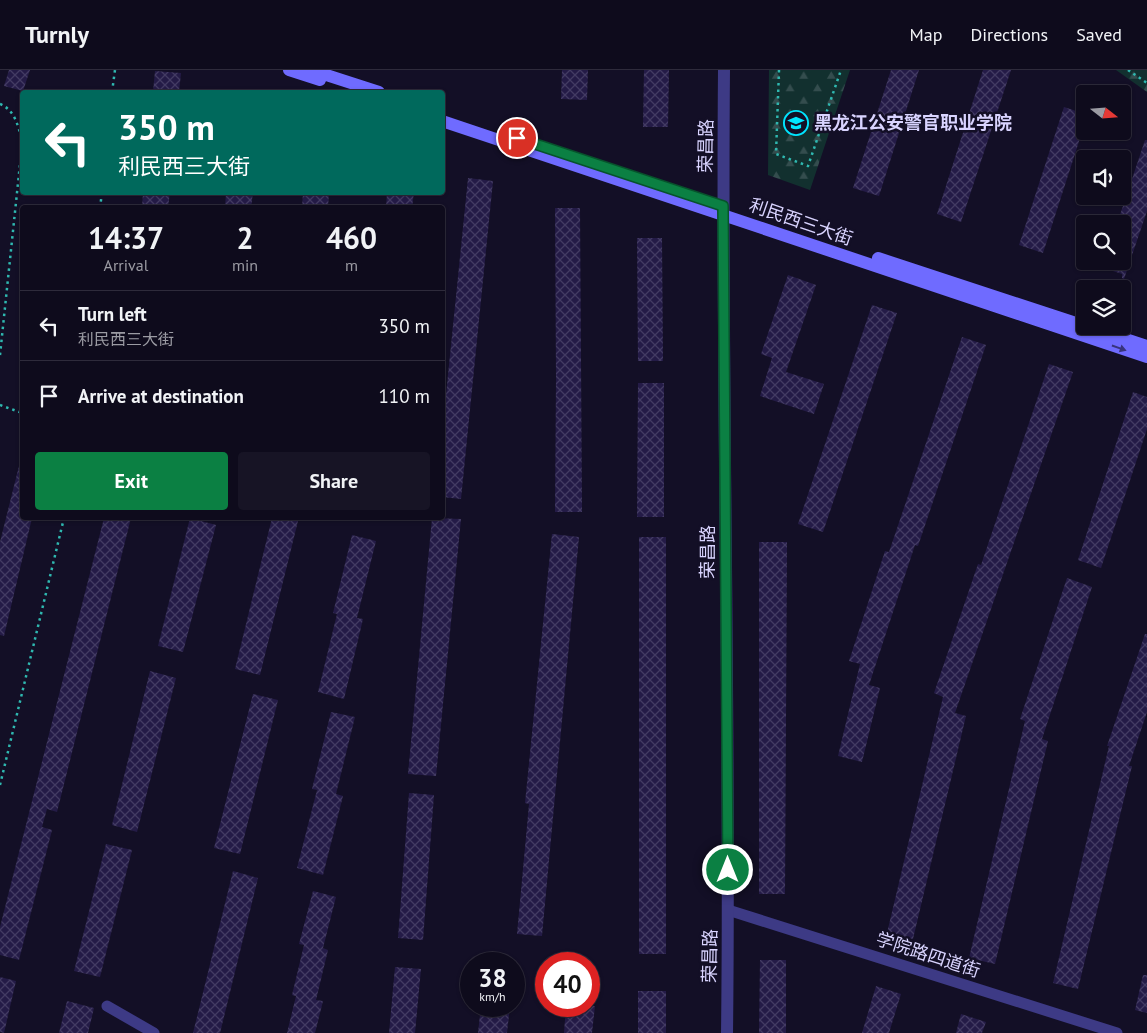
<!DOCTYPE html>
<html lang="en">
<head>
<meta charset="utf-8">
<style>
  body { margin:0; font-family:"PT Sans","Noto Sans SC",sans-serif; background:#171425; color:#f1f3f6; height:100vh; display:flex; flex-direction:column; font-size:19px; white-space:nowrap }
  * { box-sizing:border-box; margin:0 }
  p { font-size:16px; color:#9b9ba3 }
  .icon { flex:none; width:28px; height:28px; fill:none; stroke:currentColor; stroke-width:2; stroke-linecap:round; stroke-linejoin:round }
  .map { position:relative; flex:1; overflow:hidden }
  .sheet { position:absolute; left:20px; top:135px; width:425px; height:315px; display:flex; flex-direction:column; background:#0e0b1c; border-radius:5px; box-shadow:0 1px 4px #0004,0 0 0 1px #2e2b3b }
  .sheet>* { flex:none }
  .hud { position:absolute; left:20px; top:20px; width:425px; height:105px; border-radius:5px; box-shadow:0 1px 4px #0004,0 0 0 1px #2e2b3b; background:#00695c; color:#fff; overflow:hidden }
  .needle { width:32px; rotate:107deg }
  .controls { position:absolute; left:1076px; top:15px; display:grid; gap:10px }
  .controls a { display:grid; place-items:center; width:55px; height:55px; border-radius:5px; background:#0e0b1c; box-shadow:0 1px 4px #0004,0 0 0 1px #2e2b3b; font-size:25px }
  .speed { position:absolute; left:460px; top:882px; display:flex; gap:10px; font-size:25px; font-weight:700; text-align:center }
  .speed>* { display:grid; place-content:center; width:65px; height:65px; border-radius:50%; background:#0e0b1c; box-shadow:0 1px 4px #0004,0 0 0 1px #2e2b3b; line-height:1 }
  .speed small { font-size:12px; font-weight:400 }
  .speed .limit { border:8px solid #d22; background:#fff; color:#111 }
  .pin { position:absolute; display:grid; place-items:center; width:42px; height:42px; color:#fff; margin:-21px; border:2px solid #fff; border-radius:50%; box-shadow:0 1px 5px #0007 }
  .me { position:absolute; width:55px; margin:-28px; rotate:0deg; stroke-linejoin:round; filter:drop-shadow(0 0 4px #0008) }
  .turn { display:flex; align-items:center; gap:18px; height:105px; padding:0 15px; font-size:22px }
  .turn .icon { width:65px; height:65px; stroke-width:2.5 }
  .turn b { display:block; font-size:35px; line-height:42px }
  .eta { display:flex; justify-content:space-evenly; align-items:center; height:85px; text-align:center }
  .eta b { font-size:30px; font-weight:700; line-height:35px }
  .primary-button { display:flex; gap:10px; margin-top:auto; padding:10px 15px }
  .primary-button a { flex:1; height:58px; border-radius:5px; background:#0b8043; color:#fff; font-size:20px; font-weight:700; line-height:58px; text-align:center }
  .primary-button a+a { background:#171425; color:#f1f3f6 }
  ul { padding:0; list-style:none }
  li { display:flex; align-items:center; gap:15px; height:70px; padding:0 15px; border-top:1px solid #2e2b3b }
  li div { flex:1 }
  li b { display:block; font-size:19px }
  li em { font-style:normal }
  header { display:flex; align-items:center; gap:30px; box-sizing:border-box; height:70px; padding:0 25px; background:#0e0b1c; border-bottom:1px solid #2e2b3b }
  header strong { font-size:24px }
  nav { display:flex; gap:28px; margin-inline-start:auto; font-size:18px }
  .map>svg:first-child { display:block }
  .forest { fill:url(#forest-firs) }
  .building { fill:url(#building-cross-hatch) }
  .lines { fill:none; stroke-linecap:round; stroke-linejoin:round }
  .path { stroke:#2fb8b0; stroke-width:2.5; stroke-dasharray:2.5 4; stroke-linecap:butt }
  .minor { stroke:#3d3a85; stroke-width:11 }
  .tertiary { stroke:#3d3a85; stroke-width:12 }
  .secondary { stroke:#6f6bff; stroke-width:12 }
  .oneway { fill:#38347d }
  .route-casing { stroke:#07532c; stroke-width:12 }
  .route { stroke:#0b8043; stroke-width:9 }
  .labels { text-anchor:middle; stroke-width:5; stroke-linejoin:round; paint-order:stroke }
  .poi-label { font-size:18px; font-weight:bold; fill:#d9d4ff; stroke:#130f26; text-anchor:start }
  .street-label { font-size:18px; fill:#d9d4ff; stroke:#130f26 }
</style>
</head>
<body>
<header>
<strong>Turnly</strong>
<nav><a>Map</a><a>Directions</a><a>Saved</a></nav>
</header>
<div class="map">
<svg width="1147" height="963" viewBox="0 0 1147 963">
  <defs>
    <pattern id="forest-firs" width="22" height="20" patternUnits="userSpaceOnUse" patternTransform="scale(1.25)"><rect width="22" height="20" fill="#12302f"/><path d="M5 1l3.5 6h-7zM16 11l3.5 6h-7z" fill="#344d4e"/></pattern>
    <pattern id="building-cross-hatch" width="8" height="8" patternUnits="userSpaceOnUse" patternTransform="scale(1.25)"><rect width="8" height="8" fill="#241b47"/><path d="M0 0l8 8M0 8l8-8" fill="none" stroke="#433b63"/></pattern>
  </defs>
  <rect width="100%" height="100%" fill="#130f26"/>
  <path class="forest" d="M 769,0 L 850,0 L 810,120 L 768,105 Z
    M 1116,0 L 1147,0 L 1147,22 Z"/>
  <path class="building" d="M 9,0 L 30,0 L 23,21 L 4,16 Z
    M 562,0 L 588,0 L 587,30 L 561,29 Z
    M 644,0 L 669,0 L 668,57 L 643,57 Z
    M 891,0 L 919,0 L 879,126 L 853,118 Z
    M 983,0 L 1011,0 L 961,152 L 937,144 Z
    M 155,1 L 181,3 L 179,22 L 153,22 Z
    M 1064,37 L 1085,44 L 1085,53 L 1043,183 L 1019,175 Z
    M 1145,70 L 1147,70 L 1147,141 L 1124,209 L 1122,208 L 1122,204 L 1089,193 L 1089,191 L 1122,191 L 1122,154 L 1117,154 Z
    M 468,108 L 493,111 L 461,429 L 442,427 L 442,364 Z
    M 143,122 L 170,122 L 168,138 L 142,138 Z
    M 226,122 L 253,122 L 251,138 L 225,138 Z
    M 303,122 L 329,122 L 328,138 L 302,138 Z
    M 387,122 L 414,122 L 412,138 L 386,138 Z
    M 555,138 L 580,138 L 582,442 L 555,442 L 556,307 Z
    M 637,168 L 662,168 L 663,291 L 638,291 Z
    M 788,205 L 816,215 L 786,302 L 824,314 L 814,344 L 760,326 L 772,288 L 761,284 Z
    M 872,235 L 897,243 L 823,462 L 798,454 Z
    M 962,267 L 986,275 L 918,476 L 915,475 L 869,615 L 880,618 L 862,692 L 838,686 L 860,594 L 849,591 L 885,481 L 889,482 Z
    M 1049,294 L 1073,302 L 955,643 L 966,646 L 913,869 L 887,863 L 943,627 L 934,623 L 978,494 L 981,495 Z
    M 638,313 L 664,313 L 664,447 L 637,447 Z
    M 1133,322 L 1147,327 L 1147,359 L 1101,498 L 1078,490 Z
    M 19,396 L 22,397 L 22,448 L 32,448 L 4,566 L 0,565 L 0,472 Z
    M 104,448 L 131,448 L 57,742 L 47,739 L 42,757 L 52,760 L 19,890 L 0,885 L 0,857 Z
    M 190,448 L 216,455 L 183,582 L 158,576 Z
    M 272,448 L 284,448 L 298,451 L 260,605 L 235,599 Z
    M 432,448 L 461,449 L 436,706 L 408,704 Z
    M 552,464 L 579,467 L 542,866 L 517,864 L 529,734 L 525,733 Z
    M 352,465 L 376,471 L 357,548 L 363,549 L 344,629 L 318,622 L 337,544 L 333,543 Z
    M 639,467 L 666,467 L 666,884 L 639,884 Z
    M 759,472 L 787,472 L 785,824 L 759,824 Z
    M 1067,508 L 1092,517 L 1042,669 L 1048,671 L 995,894 L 969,888 L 1025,651 L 1020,649 Z
    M 1145,564 L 1147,564 L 1147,642 L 1129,696 L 1132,696 L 1078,919 L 1053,913 L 1109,676 L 1107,676 Z
    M 150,601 L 176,608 L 137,762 L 112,755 Z
    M 253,624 L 278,630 L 240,784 L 214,778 Z
    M 331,642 L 355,647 L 336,724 L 343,726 L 323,805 L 297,798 L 317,720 L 312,719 Z
    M 409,723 L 434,725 L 423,870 L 398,868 Z
    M 106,774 L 132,780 L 100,907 L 74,901 Z
    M 233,801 L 258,808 L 220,963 L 193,963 Z
    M 313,821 L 336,827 L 323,878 L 328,880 L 316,930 L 323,931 L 315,963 L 287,963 L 296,926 L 292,925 L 304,875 L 299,874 Z
    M 760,890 L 786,890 L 786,963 L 759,963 Z
    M 395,897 L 421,899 L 415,963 L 389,963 Z
    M 1143,905 L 1147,905 L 1147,943 L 1135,940 Z
    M 0,907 L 16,911 L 4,963 L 0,962 Z
    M 876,916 L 901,924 L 889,963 L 862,963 Z
    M 638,921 L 666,921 L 666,963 L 638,963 Z
    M 67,931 L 94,938 L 88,963 L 59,963 Z
    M 481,936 L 510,936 L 507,963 L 478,963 Z
    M 566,936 L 595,936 L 592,963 L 564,963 Z
    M 961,944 L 986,952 L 982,963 L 956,963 Z"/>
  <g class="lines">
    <path class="path" d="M 779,0 L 776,84 L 808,96 L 841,0
      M 1128,0 L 1147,13
      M 112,22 L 115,0
      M 0,34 C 15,40 18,56 22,70
      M 100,138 L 102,122
      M 0,285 L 22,75
      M 0,335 L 22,343
      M 0,715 L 64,448"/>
    <path class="minor" d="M 728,840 L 1117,963
      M 107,936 L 154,963"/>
    <path class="tertiary" d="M 724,0 C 721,321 731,642 727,963"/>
    <path class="secondary" d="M 289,0 L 320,10
      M 311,0 L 379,22
      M 442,51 L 1147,287
      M 878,188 L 1085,256
      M 1086,256 L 1147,276"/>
  </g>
  <defs><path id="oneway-solid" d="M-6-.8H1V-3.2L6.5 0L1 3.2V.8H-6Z" transform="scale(1.25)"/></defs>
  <use class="oneway" href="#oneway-solid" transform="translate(1119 278) rotate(19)"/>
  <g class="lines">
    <defs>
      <path id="route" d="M 517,68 L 723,136 L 728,800"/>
    </defs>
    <use href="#route" class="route-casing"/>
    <use href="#route" class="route"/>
  </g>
  <defs>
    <symbol id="university-ring" viewBox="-11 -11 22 22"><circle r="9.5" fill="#130f26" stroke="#00e5ff" stroke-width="1.5"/><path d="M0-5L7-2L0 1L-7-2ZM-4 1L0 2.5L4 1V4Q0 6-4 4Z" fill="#00e5ff"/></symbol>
  </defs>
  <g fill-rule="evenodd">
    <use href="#university-ring" x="782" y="39" width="28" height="28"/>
  </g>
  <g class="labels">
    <g class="poi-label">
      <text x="814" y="59">黑龙江公安警官职业学院</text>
    </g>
    <g class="street-label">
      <text transform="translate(706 76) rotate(-89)" y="6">荣昌路</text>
      <text transform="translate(801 152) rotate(19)" y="6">利民西三大街</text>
      <text transform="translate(708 482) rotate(-90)" y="6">荣昌路</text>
      <text transform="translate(928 885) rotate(18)" y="6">学院路四道街</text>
      <text transform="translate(710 886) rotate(-89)" y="6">荣昌路</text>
    </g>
  </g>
</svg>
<div class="controls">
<a><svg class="needle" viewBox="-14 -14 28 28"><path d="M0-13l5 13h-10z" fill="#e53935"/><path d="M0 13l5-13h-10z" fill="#9b9ba3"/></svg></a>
<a><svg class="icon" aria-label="sound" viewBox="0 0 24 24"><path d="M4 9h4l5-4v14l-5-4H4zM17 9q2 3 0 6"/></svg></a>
<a><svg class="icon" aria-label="search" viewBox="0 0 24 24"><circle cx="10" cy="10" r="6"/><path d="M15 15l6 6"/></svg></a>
<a><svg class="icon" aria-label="layers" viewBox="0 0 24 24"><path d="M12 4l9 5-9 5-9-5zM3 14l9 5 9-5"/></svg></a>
</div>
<div class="speed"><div>38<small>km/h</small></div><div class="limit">40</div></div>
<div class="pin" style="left:517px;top:68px;background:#d93025"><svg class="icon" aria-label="arrive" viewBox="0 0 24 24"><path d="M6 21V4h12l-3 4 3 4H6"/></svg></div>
<svg class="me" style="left:728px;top:800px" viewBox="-20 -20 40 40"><circle r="17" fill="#0b8043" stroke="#fff" stroke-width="3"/><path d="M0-11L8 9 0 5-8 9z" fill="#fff"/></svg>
<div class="hud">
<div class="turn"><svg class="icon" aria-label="left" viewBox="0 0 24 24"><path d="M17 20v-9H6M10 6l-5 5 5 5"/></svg><div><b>350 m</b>利民西三大街</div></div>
</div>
<section class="sheet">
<div class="eta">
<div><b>14:37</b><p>Arrival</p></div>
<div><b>2</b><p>min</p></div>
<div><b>460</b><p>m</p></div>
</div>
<ul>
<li><svg class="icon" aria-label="left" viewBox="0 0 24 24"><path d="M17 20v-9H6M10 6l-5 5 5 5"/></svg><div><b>Turn left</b><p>利民西三大街</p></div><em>350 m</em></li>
<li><svg class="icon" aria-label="arrive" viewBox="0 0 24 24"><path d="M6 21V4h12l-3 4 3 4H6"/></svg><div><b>Arrive at destination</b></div><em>110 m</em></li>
</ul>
<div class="primary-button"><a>Exit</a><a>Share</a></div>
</section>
</div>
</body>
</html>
